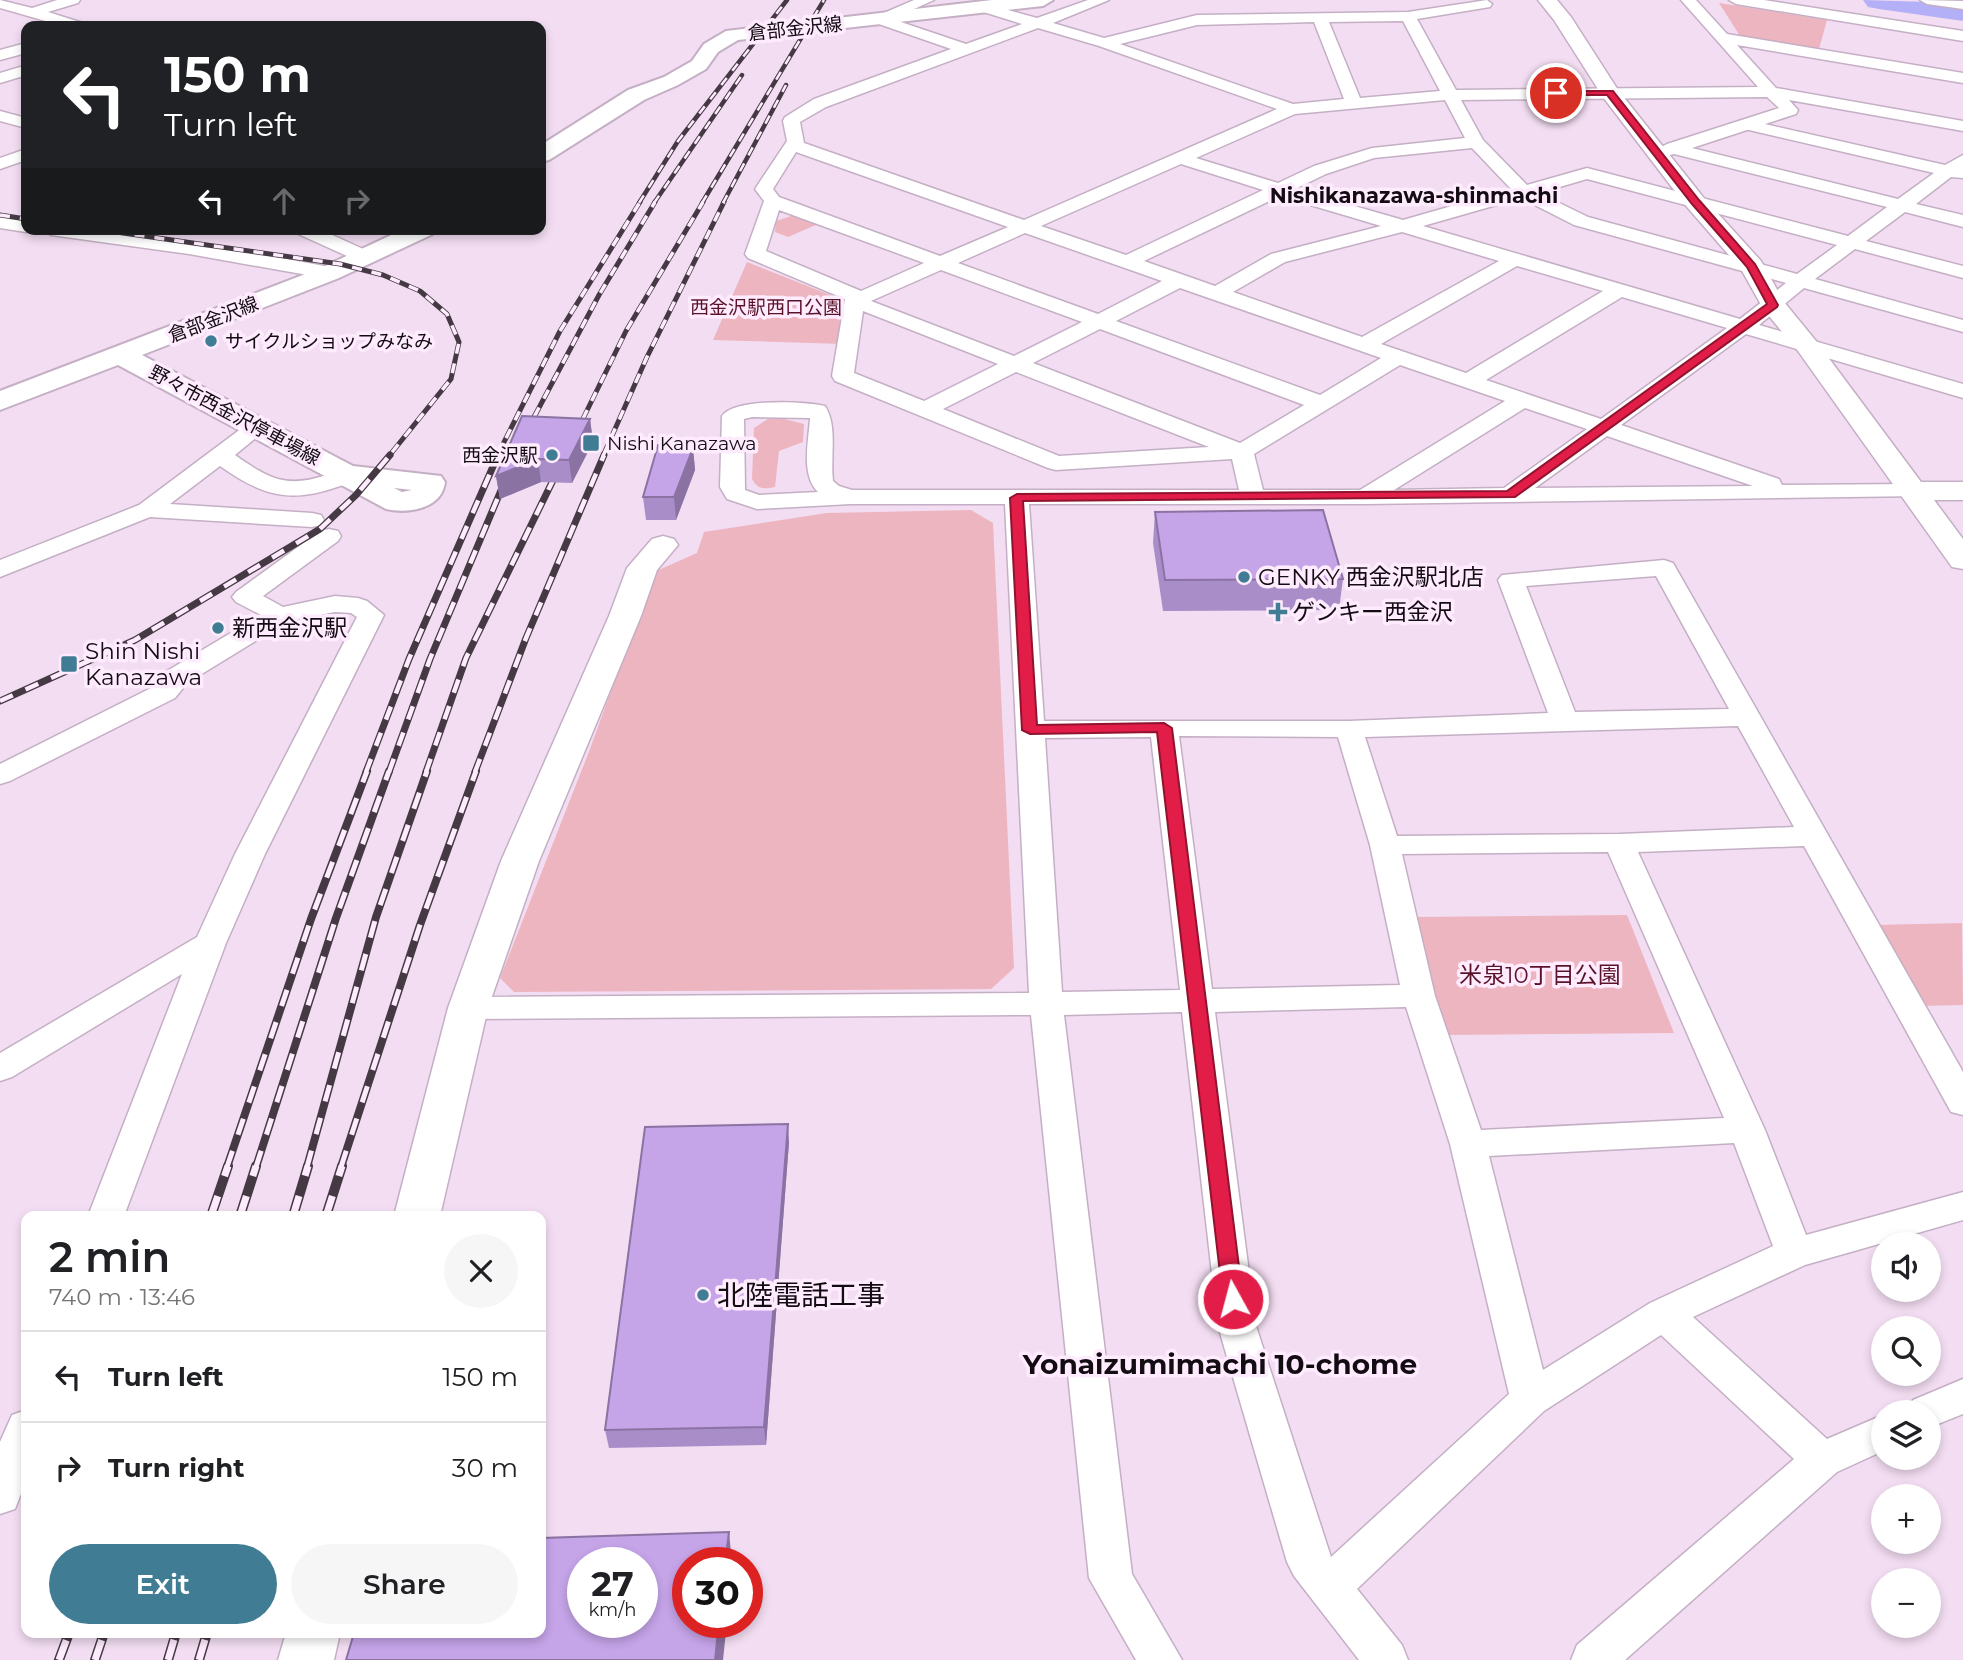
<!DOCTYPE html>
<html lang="en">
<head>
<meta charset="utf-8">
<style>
  body { margin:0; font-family:Montserrat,"Noto Sans JP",sans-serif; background:#f6f6f6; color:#202124; height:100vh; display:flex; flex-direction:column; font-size:26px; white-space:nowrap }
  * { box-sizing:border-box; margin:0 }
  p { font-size:23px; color:#757577 }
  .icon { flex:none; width:38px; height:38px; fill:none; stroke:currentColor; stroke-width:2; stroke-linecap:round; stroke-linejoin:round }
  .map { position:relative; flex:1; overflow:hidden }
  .sheet { position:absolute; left:21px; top:1211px; width:525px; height:427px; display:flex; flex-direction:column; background:#fff; border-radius:14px; box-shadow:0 4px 10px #0003 }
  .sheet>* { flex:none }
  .banner { position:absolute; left:21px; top:21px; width:525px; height:214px; border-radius:14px; box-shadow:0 4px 10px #0003; background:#202124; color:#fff; overflow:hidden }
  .buttons { position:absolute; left:1871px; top:1232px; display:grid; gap:14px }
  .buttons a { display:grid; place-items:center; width:70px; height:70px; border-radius:50%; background:#fff; box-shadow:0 4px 10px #0003; font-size:35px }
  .speed { position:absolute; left:567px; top:1547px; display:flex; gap:14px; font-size:35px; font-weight:700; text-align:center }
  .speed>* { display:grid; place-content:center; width:91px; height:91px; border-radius:50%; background:#fff; box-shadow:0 4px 10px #0003; line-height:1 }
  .speed small { font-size:18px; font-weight:400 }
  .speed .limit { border:10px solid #d22; background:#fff; color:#111 }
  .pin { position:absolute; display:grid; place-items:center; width:60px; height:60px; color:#fff; margin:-30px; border:4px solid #fff; border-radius:50%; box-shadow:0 2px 7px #0007 }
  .me { position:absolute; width:77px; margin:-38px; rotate:353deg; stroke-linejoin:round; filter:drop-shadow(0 0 5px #0008) }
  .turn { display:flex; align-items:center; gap:24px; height:147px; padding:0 28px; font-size:32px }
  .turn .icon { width:91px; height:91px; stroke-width:2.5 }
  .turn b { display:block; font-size:49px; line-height:60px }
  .lanes { display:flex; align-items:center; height:66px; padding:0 28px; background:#0003; justify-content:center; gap:35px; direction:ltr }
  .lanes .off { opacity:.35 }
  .round { display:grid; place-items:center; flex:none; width:74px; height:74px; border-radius:37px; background:#f6f6f6 }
  .headline { display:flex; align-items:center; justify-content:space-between; height:119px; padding:0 28px }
  h1 { font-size:42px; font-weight:600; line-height:52px }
  .cta { display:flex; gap:14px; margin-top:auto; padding:14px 28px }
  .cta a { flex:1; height:80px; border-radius:42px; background:#407c93; color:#fff; font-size:28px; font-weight:600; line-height:80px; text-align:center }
  .cta a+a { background:#f6f6f6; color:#202124 }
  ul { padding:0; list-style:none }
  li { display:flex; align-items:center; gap:21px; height:91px; padding:0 28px; border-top:2px solid #e0e0e0 }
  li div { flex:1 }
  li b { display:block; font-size:26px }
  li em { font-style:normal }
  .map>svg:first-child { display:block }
  .green { fill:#edb5bf }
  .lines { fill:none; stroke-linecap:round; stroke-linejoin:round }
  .river { fill:#b4b0f8; fill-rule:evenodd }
  .minor-casing { stroke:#c4afc4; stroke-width:3 }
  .tertiary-casing { stroke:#c4afc4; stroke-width:3 }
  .secondary-casing { stroke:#c4afc4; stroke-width:4 }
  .minor { fill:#fff; fill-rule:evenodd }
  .tertiary { fill:#fff; fill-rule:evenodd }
  .secondary { fill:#fff; fill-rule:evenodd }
  .rail-far4-casing { stroke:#453a44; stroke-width:4.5 }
  .rail-far3-casing { stroke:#453a44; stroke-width:5 }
  .rail-far2-casing { stroke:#453a44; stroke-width:7 }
  .rail-far1-casing { stroke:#453a44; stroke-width:8 }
  .rail-casing { stroke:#453a44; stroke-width:10 }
  .rail-far4 { stroke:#feebfd; stroke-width:2.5; stroke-dasharray:9; stroke-linecap:butt }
  .rail-far3 { stroke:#feebfd; stroke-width:3.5; stroke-dasharray:10; stroke-linecap:butt }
  .rail-far2 { stroke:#feebfd; stroke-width:4.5; stroke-dasharray:14; stroke-linecap:butt }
  .rail-far1 { stroke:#feebfd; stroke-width:5; stroke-dasharray:17; stroke-linecap:butt }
  .rail { stroke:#feebfd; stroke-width:7; stroke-dasharray:21; stroke-linecap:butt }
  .wall { fill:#a98dc8 }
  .shaded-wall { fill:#8a73a2 }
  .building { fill:#c5a4e8; stroke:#8a73a2; stroke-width:2; fill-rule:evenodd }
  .route { fill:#e11d48; stroke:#92132f; stroke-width:2 }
  .poi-dot { fill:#407c93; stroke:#feebfd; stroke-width:2.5 }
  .labels { text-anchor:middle; stroke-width:7; stroke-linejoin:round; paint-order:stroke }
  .far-street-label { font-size:19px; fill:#130c13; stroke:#feebfd }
  .far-park-label { font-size:19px; fill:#5a1229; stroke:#feebfd }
  .far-poi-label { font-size:19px; fill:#130c13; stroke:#feebfd; text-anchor:start }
  .far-quarter-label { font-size:21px; font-weight:bold; fill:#130c13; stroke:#feebfd }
  .poi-label { font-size:23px; fill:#130c13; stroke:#feebfd; text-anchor:start }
  .park-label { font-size:23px; fill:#5a1229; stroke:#feebfd }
  .near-poi-label { font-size:28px; fill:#130c13; stroke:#feebfd; text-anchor:start }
  .near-neighbourhood-label { font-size:28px; font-weight:bold; fill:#130c13; stroke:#feebfd }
</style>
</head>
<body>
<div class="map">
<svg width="1963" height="1660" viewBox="0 0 1963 1660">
  <rect width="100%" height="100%" fill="#f3ddf2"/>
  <path class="green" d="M 1719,3 L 1827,20 L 1819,49 L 1740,36 Z
    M 794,215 L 818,224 L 788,237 L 775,232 L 776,221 Z
    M 747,262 L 833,296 L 837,300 L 843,344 L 713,340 Z
    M 781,418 L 804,424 L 803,442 L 779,451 L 775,487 C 764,489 758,490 752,479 L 754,428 L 768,419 Z
    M 971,510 L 993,523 L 1014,968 L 991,989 L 514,992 L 500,978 L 590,749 L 654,572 L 697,553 L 704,532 L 827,513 Z
    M 1627,915 L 1674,1033 L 1445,1035 L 1414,917 Z
    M 1962,923 L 1963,1005 L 1919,1006 L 1875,925 Z"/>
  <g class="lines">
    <path class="river" d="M 1863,0 L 1963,3 L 1963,21 L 1879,9 L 1868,7 Z"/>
    <defs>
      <path id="minor" d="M 0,0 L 32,8 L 57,0 L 80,0 L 78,3 L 48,12 L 83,23 L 86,26 L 63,26 L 0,8 Z
        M 914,0 L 934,0 L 892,19 L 966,44 L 1022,24 L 974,9 L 972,6 L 974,3 L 979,2 L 1037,18 L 1088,0 L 1109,0 L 1053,23 L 1104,38 L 1197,15 L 1408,12 L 1487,0 L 1492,4 L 1490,7 L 1417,19 L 1456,90 L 1758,87 L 1681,0 L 1696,0 L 1727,34 L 1963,73 L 1963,83 L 1737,45 L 1776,88 L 1963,121 L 1963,131 L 1789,100 L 1798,110 L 1796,114 L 1765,124 L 1945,165 L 1963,155 L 1963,178 L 1951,177 L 1916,204 L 1963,215 L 1963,227 L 1905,212 L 1866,241 L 1963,266 L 1963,278 L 1855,249 L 1815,279 L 1963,320 L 1963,332 L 1804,288 L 1759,325 L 1963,384 L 1963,398 L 1746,334 L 1621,425 L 1779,479 L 1782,485 L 1912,484 L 1920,486 L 1924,491 L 1920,496 L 1366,504 L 1029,504 L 1044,721 L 1349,721 L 1548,713 L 1498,580 L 1502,575 L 1664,560 L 1673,563 L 1963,1072 L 1963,1115 L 1951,1112 L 1804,846 L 1638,852 L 1765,1130 L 1806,1235 L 1963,1192 L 1963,1220 L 1805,1265 L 1693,1317 L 1827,1439 L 1883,1415 L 1883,1451 L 1837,1472 L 1625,1660 L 1571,1660 L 1577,1645 L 1794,1459 L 1661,1335 L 1544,1411 L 1357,1589 L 1402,1645 L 1408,1660 L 1359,1660 L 1294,1576 L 1287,1562 L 1218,1326 L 1182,1012 L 1064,1015 L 1132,1574 L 1182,1660 L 1136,1660 L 1089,1578 L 1031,1015 L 468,1019 L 456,1016 L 452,1008 L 456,1000 L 468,997 L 1029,993 L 1005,504 L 851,504 L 757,509 L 727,499 L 720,487 L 722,416 C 734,398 805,401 825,406 C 838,426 830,457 833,481 L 839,486 L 852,490 L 1239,490 L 1232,459 L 1056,470 L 1048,468 L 835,381 L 832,376 L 845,299 L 748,258 L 745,254 L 764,201 L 755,189 L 787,141 L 783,121 L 785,117 L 814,99 L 951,49 L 873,22 L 870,19 ZM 1403,21 L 1440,91 L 1360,98 L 1329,22 ZM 1314,22 L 1344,99 L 1293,104 L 1120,44 L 1197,25 ZM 1038,28 L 1099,46 L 1277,109 L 1024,220 L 804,143 L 800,122 L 826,107 ZM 1767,97 L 1779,108 L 1667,144 L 1650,153 L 1659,158 L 1674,154 L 1887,207 L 1848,236 L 1587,168 L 1527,185 L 1483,140 L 1461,100 ZM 1445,100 L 1465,138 L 1372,148 L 1314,166 L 1278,183 L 1196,158 L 1295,114 ZM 1747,130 L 1749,130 L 1934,173 L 1898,199 L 1692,148 ZM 1472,148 L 1511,189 L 1403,220 L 1295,189 L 1326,174 L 1374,158 ZM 796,152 L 1008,227 L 940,256 L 779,197 L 773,189 ZM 1181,164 L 1263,190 L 1126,255 L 1041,226 ZM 1587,179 L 1837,245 L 1797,274 L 1588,217 L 1539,193 ZM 1280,196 L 1381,226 L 1271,254 L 1215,286 L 1144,261 ZM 1521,198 L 1574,225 L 1786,283 L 1740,319 L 1423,226 ZM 779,210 L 924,263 L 861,291 L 766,251 ZM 1402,232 L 1499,261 L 1362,337 L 1233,292 L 1285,262 ZM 1025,233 L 1162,281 L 1098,314 L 958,263 ZM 1517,266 L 1603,291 L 1466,373 L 1381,344 ZM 941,270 L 1082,322 L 1014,356 L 871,301 ZM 1180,288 L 1381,358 L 1320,395 L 1116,321 ZM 1622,297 L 1727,328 L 1601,419 L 1486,380 ZM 863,311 L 998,364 L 924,401 L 854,373 ZM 1100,329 L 1304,405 L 1240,443 L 1033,363 ZM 1400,365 L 1505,401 L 1360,490 L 1263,490 L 1254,454 ZM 1016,372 L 1209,447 L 1059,456 L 943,409 ZM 1525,408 L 1587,429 L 1504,488 L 1394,490 ZM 752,417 L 810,418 C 809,439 800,475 818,492 L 759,495 L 745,490 L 744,419 ZM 1607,436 L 1753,486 L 1535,488 ZM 1656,576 L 1729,709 L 1575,712 L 1526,586 ZM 1738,726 L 1794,827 L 1619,834 L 1397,836 L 1365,737 ZM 1179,736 L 1338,737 L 1370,845 L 1400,985 L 1212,989 ZM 1151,737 L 1180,990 L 1062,992 L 1045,738 ZM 1608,852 L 1724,1118 L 1481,1130 L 1435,996 L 1402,854 ZM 1406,1007 L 1450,1144 L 1509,1394 L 1331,1557 L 1256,1326 L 1215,1012 ZM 1734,1143 L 1773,1246 L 1650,1303 L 1543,1370 L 1489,1156 Z
        M 1729,0 L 1764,0 L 1963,31 L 1963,41 L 1736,4 Z
        M 1920,0 L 1963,1 L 1963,9 L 1927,4 Z
        M 26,43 L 26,53 L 0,60 L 0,50 Z
        M 20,67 L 26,69 L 26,79 L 20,77 L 0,83 L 0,73 Z
        M 0,111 L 26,118 L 26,128 L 0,121 Z
        M 26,149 L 26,160 L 0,169 L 0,158 Z
        M 0,216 L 26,220 L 26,229 L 33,229 L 26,232 L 0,228 Z
        M 42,229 C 139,229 235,250 330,267 L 340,273 L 330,279 L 189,254 L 51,235 Z
        M 294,229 L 319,229 L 372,253 L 375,257 L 365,263 L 358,261 L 296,233 Z
        M 258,420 L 266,422 L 269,427 L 235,455 C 268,478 286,489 326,475 C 337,471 346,467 357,470 L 361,475 C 355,483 346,484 337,487 C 289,504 261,495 220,466 L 170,504 L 312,513 L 321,515 L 324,520 L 321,525 L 312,527 L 150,517 L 0,577 L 0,560 L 139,505 L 250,422 Z
        M 329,529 L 338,531 L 341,536 L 338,541 L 263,596 L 283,607 L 335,596 L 358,598 L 367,601 L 384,615 L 265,854 L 226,943 L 124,1216 L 88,1216 L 182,974 L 12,1077 L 0,1081 L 0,1053 L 197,937 L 235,854 L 357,617 L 351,613 L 335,612 L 288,621 L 187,683 L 175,698 L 10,781 L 0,784 L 0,764 L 155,686 L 167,671 L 261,615 L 236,602 L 232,597 L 236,592 L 320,531 Z
        M 1963,1379 L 1963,1414 L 1928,1428 L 1928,1412 L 1907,1412 L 1913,1400 Z
        M 26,1410 L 26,1481 L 15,1509 L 0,1514 L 0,1442 L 12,1415 Z"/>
      <path id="tertiary" d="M 1538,0 L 1557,0 L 1571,17 L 1618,90 L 1703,197 L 1761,261 L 1784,302 L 1816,341 L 1921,482 L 1963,482 L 1963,500 L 1934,500 L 1963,539 L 1963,569 L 1952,567 L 1798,351 L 1764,310 L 1741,269 L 1687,207 L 1603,97 L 1554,20 Z
        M 663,536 L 674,539 L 678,545 L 657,570 L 641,616 L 539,861 L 488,1008 L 440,1216 L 394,1216 L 448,1008 L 501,861 L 609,616 L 627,568 L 652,539 Z
        M 286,1633 L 340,1633 L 334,1660 L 278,1660 Z"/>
      <path id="secondary" d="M 992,0 L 1053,0 L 1043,6 L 738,40 L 718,52 L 706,69 L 678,85 L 644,100 L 549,160 L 541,162 L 541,145 L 628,90 L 664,77 L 692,61 L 704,44 L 726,31 Z
        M 404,229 L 436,229 L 433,234 L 339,278 L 142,355 L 353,466 L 441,476 L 445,482 C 442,509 408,514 386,509 L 118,365 L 0,410 L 0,391 L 321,268 ZM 394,488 L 412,490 L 402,492 Z"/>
    </defs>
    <use href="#minor" class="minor-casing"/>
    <use href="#tertiary" class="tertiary-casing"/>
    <use href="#secondary" class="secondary-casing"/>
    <use href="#minor" class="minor"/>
    <use href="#tertiary" class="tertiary"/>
    <use href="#secondary" class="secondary"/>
    <defs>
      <path id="rail-far4" d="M 639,203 L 678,141 L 787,0
        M 654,203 L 742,75
        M 702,203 L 824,0
        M 723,203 L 786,85"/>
      <path id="rail-far3" d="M 0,215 L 26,219
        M 95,229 L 340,264 L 383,275 L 420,291 L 447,314 L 459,342 L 451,379 L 389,456
        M 525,434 L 599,295 L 655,202
        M 574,437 L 626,331 L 703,202
        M 497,456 L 560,331 L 640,202
        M 603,456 L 647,357 L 724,202"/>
      <path id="rail-far2" d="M 0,701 L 135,640 L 320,529 L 356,495 L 390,455
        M 366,772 L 409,659 L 498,455
        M 389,772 L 430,659 L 507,476
        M 426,772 L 466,658 L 560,466
        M 475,772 L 526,638 L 604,455"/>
      <path id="rail-far1" d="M 227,1167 L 311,919 L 367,771
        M 256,1167 L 336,918 L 389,771
        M 307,1167 L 376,917 L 427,771
        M 341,1167 L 420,925 L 476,771"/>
      <path id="rail" d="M 211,1216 L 228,1166
        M 240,1216 L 256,1166
        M 293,1216 L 308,1166
        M 326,1216 L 342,1166
        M 59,1660 L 69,1633
        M 95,1660 L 104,1633
        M 168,1660 L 176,1633
        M 199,1660 L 207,1633"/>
    </defs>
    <use href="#rail-far4" class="rail-far4-casing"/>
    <use href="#rail-far3" class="rail-far3-casing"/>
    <use href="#rail-far2" class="rail-far2-casing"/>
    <use href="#rail-far1" class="rail-far1-casing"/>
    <use href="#rail" class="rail-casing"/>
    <use href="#rail-far4" class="rail-far4"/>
    <use href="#rail-far3" class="rail-far3"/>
    <use href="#rail-far2" class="rail-far2"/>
    <use href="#rail-far1" class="rail-far1"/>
    <use href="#rail" class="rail"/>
  </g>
  <path class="wall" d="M 590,419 L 593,442 L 572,483 L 541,482 L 500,499 L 496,476 Z
    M 693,448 L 695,470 L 676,520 L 646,520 L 643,497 Z
    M 1155,512 L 1343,579 L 1339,610 L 1163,611 L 1153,543 Z
    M 789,1142 L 766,1445 L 609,1448 L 605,1430 Z"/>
  <path class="shaded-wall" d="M 590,419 L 593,442 L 572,483 L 569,460 Z
    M 693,448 L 695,470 L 676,520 L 674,497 Z
    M 538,459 L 541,482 L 500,499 L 496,476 Z
    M 788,1124 L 789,1142 L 766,1445 L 764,1427 Z
    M 729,1532 L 732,1563 L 725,1563 Z
    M 719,1622 L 727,1622 L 723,1660 L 715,1660 Z"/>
  <path class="building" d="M 522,416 L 590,419 L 569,460 L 538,459 L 496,476 Z
    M 658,445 L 693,448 L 674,497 L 643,497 Z
    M 1323,510 L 1343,579 L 1165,580 L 1155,512 Z
    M 788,1124 L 764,1427 L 605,1430 L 645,1127 Z
    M 729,1532 L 725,1563 L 688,1563 L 688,1622 L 719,1622 L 715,1660 L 346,1660 L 354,1633 L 541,1633 L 541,1538 ZM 583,1563 L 642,1563 L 642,1622 L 583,1622 Z"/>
  <path class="route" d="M 1556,91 L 1613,91 L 1699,200 L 1755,264 L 1778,305 L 1777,307 L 1515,497 L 1023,501 L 1037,725 L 1164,723 L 1172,728 L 1243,1299 L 1240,1304 L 1233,1307 L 1226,1304 L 1223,1299 L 1157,732 L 1030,734 L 1022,730 L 1010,498 L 1017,494 L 1507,491 L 1767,304 L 1747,267 L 1692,204 L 1607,95 L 1553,95 L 1553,91 Z"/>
  <g class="poi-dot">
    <circle cx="211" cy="341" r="7"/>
    <rect x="582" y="434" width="18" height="18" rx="3.5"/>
    <circle cx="552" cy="455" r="7"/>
    <circle cx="1244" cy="577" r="7"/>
    <path d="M1274.5 601.5h7v7h7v7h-7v7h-7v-7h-7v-7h7z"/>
    <circle cx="218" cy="628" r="7"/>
    <rect x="60" y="655" width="18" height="18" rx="3.5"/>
    <circle cx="703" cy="1295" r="7"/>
  </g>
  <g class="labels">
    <g class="far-street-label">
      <text transform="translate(795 28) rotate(-6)" y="7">倉部金沢線</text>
      <text transform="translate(213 319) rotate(-21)" y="7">倉部金沢線</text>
      <text transform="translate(235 415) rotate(28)" y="7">野々市西金沢停車場線</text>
    </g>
    <g class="far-park-label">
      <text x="766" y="314">西金沢駅西口公園</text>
    </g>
    <g class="far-poi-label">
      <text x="225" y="348">サイクルショップみなみ</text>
      <text x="607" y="450">Nishi Kanazawa</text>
      <text x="538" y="462" text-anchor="end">西金沢駅</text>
    </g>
    <g class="far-quarter-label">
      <text x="1414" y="203">Nishikanazawa-shinmachi</text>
    </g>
    <g class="poi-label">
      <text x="1258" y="585">GENKY 西金沢駅北店</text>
      <text x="1292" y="620">ゲンキー西金沢</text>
      <text x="232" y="636">新西金沢駅</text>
      <text x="85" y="659">Shin Nishi<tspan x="85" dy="26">Kanazawa</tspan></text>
    </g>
    <g class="park-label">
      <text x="1540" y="983">米泉10丁目公園</text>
    </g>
    <g class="near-poi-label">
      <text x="717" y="1305">北陸電話工事</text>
    </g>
    <g class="near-neighbourhood-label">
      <text x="1220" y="1374">Yonaizumimachi 10-chome</text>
    </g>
  </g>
</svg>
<div class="buttons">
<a><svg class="icon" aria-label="sound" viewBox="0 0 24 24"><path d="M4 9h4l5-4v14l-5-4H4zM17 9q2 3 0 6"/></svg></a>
<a><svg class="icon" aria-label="search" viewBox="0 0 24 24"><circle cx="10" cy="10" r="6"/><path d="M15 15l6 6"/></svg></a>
<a><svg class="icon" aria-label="layers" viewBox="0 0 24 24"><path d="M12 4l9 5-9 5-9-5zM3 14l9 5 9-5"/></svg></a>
<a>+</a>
<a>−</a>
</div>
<div class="speed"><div>27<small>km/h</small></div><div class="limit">30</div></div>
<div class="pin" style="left:1556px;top:93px;background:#d93025"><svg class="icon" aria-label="arrive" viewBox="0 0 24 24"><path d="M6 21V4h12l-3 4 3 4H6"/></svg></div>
<svg class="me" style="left:1233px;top:1299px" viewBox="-20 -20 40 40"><circle r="17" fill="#e11d48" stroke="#fff" stroke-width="3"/><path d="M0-11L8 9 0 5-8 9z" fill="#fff"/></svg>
<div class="banner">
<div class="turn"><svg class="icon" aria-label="left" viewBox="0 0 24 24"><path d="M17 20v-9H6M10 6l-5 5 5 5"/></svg><div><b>150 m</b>Turn left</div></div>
<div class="lanes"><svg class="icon" aria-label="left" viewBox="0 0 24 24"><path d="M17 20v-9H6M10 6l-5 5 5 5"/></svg><svg class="icon off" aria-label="ahead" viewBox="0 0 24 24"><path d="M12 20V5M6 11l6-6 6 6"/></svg><svg class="icon off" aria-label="right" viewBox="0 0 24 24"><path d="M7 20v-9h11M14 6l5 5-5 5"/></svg></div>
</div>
<section class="sheet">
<div class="headline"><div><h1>2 min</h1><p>740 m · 13:46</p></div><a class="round"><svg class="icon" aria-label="close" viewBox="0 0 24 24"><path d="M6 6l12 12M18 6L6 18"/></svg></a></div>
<ul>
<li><svg class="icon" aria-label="left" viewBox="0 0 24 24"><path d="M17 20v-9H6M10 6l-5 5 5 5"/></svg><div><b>Turn left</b></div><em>150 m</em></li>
<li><svg class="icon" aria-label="right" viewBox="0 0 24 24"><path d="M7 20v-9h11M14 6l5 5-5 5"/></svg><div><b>Turn right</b></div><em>30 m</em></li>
</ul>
<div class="cta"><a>Exit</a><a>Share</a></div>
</section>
</div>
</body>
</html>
